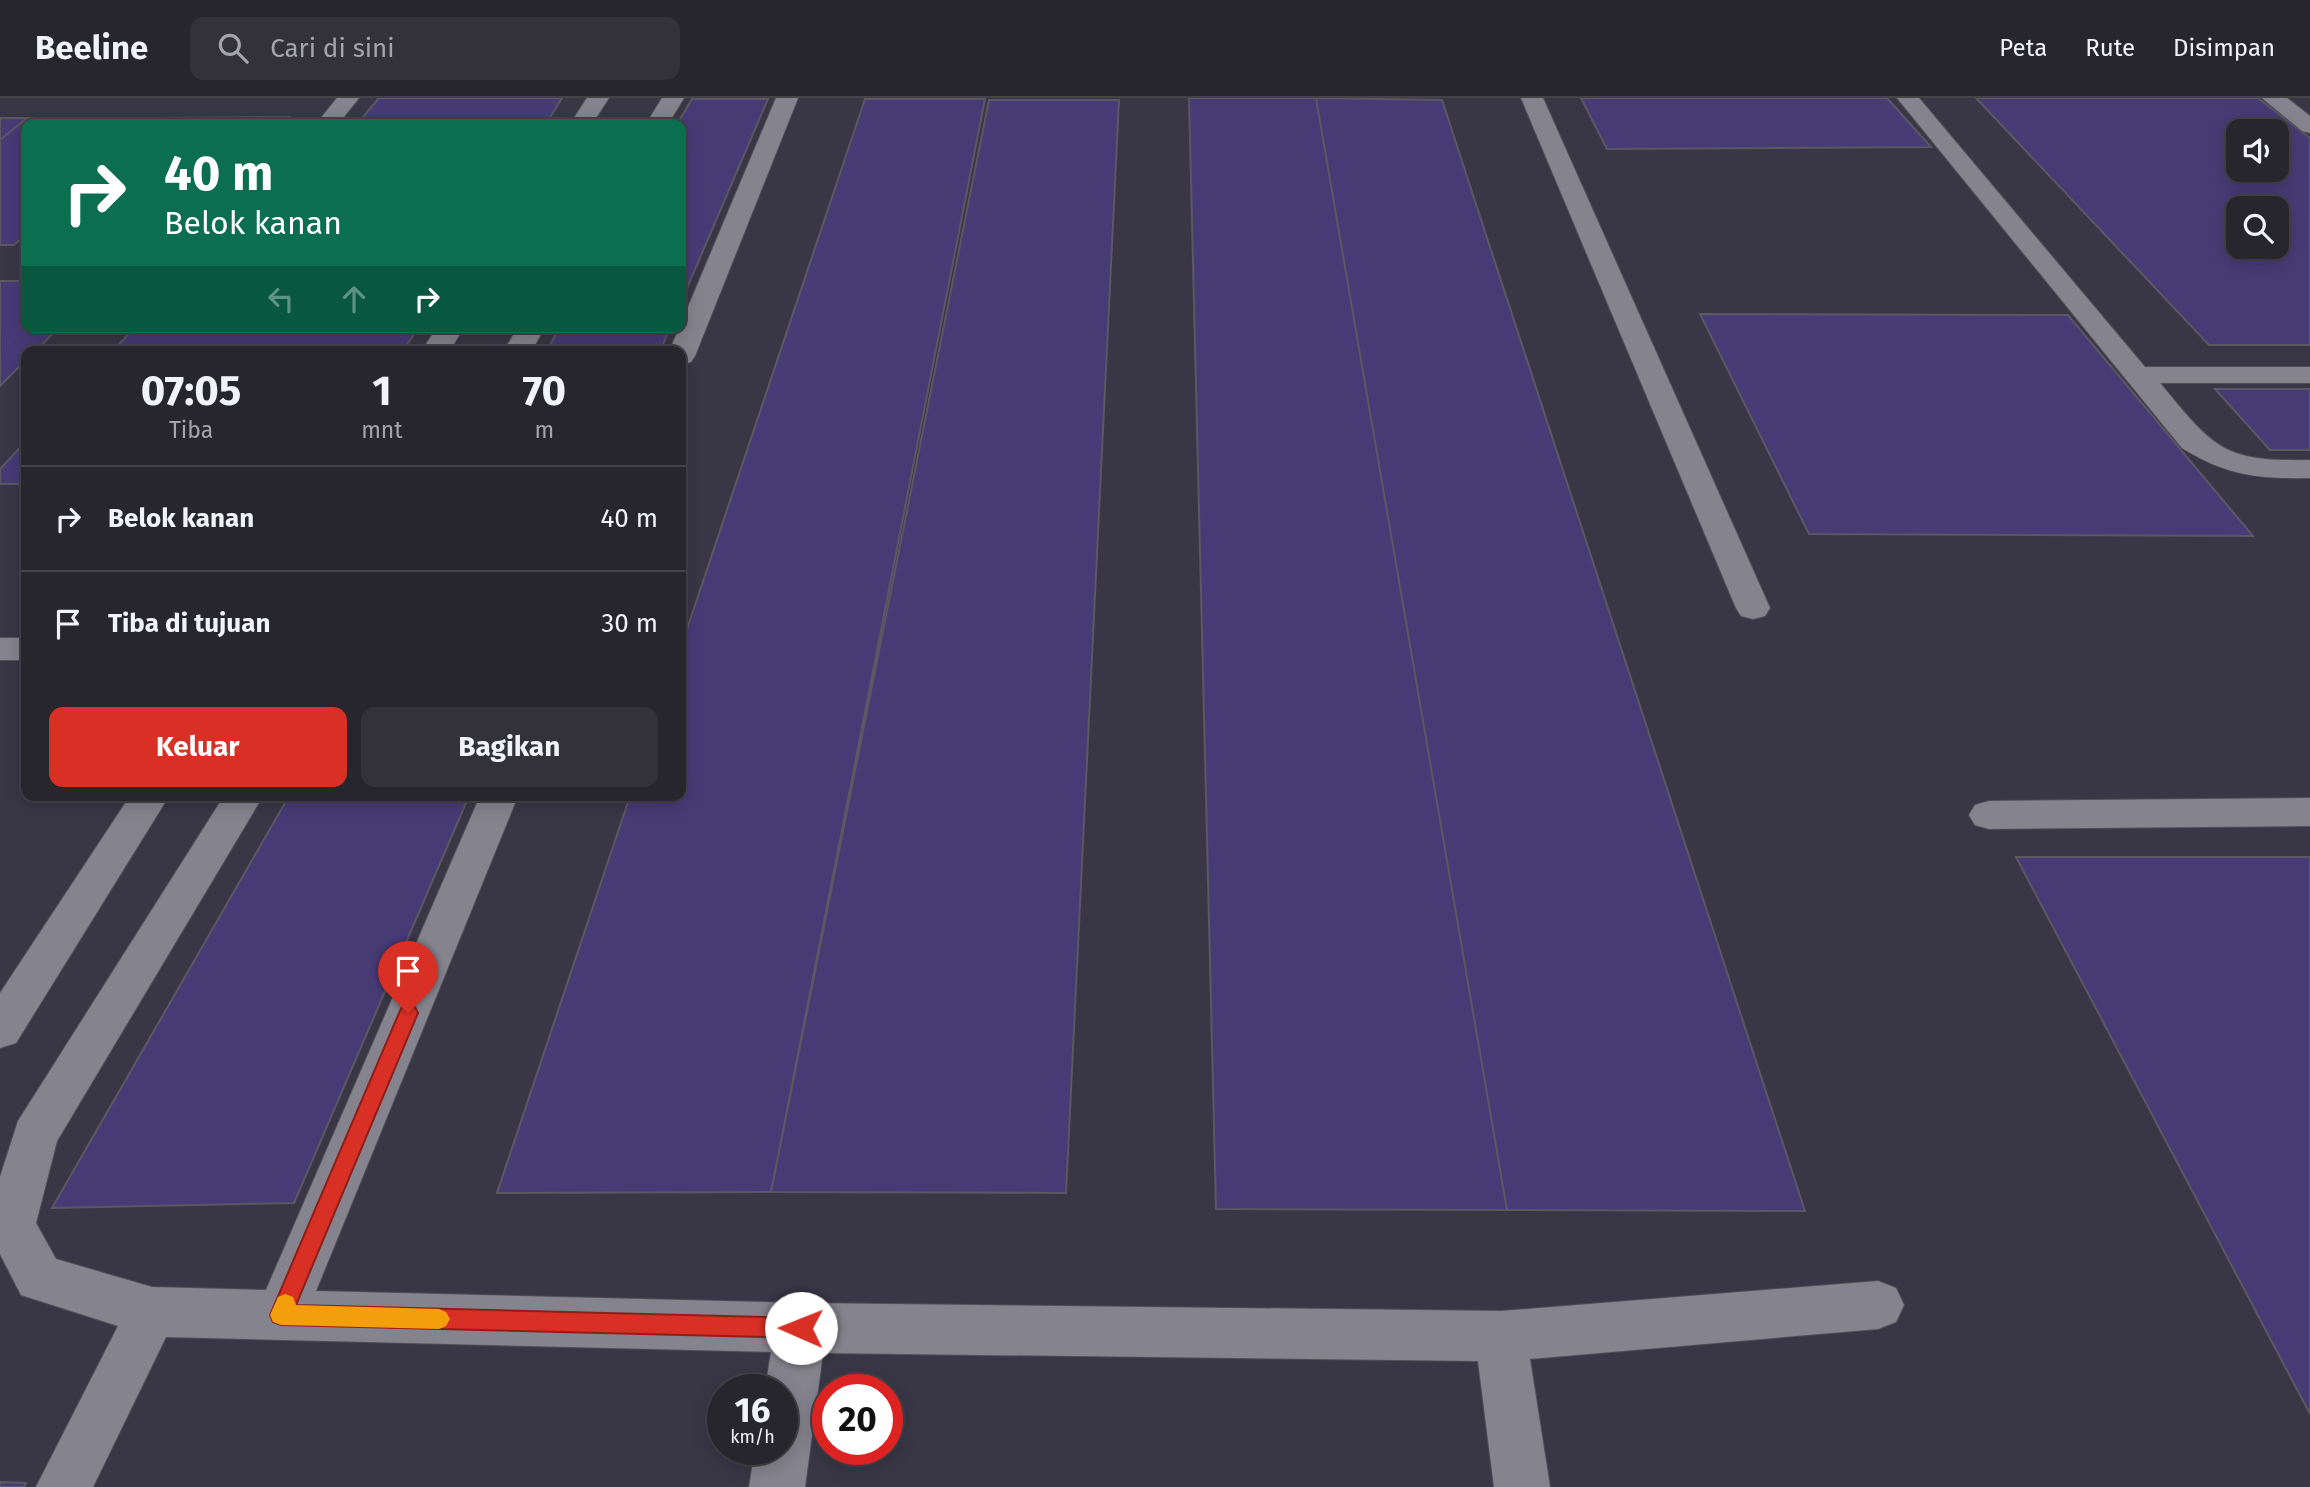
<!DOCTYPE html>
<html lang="id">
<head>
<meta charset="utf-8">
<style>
  body { margin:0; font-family:"Fira Sans",sans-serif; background:#333238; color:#f1f3f6; height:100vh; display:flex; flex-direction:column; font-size:26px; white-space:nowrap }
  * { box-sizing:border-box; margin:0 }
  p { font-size:23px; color:#a4a5a9 }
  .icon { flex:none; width:38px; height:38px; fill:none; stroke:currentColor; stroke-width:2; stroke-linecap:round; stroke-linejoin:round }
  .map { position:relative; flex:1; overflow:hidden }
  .side { position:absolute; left:21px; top:248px; width:665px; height:455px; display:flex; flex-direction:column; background:#27262c; border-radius:14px; box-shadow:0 4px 18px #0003,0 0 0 2px #434348 }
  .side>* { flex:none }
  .guide { position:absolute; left:21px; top:21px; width:665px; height:214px; border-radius:14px; box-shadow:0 4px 18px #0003,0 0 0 2px #434348; background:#0b6e4f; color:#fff; overflow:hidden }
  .buttons { position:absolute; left:2226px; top:21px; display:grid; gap:14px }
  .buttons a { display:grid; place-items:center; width:63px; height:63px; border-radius:14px; background:#27262c; box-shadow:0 4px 18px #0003,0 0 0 2px #434348; font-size:35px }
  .speed { position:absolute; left:707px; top:1276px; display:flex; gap:14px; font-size:35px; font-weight:700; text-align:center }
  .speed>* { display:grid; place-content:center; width:91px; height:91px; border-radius:50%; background:#27262c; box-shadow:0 4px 18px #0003,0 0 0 2px #434348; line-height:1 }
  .speed small { font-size:18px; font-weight:400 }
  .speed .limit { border:10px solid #d22; background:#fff; color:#111 }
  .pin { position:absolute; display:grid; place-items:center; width:60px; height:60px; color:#fff; margin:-72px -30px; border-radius:50% 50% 50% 0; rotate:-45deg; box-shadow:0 0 7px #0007 }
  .pin .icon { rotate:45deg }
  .me { position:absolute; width:77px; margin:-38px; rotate:271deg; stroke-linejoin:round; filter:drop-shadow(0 0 5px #0008) }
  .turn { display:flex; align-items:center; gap:24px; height:147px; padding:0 28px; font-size:32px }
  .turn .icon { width:91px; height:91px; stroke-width:2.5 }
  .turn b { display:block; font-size:49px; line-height:60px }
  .lanes { display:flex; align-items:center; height:66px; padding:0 28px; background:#0003; justify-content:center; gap:35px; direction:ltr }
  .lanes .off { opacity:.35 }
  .eta { display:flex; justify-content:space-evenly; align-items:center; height:119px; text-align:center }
  .eta b { font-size:42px; font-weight:700; line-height:49px }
  .primary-button { display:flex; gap:14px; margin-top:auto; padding:14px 28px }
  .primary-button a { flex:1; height:80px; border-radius:14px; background:#d93025; color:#fff; font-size:28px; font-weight:700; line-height:80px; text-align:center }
  .primary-button a+a { background:#333238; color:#f1f3f6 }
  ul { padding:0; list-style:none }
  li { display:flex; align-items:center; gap:21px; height:105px; padding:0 28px; border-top:2px solid #434348 }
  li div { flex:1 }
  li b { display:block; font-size:26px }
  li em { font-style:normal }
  header { display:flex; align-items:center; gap:42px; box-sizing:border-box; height:98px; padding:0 35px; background:#27262c; border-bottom:2px solid #434348 }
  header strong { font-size:33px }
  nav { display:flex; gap:38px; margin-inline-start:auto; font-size:24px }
  .search { width:490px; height:63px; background:#333238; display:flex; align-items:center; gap:18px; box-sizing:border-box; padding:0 24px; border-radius:14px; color:#a4a5a9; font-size:26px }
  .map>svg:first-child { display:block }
  .built { fill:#393746; fill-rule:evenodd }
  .building { fill:#473b76; stroke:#5a5862; stroke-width:2; fill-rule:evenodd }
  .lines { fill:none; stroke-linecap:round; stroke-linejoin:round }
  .service-casing { stroke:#504f56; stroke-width:2 }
  .minor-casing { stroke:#504f56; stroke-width:2 }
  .service { fill:#85848e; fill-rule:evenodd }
  .minor { fill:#85848e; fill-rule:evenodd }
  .route { fill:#d93025; stroke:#8d1f18; stroke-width:2 }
  .slow { fill:#f59e0b }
</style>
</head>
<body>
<header>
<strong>Beeline</strong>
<div class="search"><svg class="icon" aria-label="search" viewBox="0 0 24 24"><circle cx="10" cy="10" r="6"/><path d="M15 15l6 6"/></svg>Cari di sini</div>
<nav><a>Peta</a><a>Rute</a><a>Disimpan</a></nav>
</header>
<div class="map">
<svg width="2310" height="1389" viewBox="0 0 2310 1389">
  <rect width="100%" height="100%" fill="#34333b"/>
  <path class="built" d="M 0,0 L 2310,0 L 2310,1389 L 0,1389 ZM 26,26 L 681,26 L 681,229 L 26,229 ZM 2238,33 L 2277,33 L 2277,72 L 2238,72 ZM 2238,110 L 2277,110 L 2277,149 L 2238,149 ZM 26,254 L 681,254 L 681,698 L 26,698 ZM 723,1292 L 782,1292 L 782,1351 L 723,1351 ZM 828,1292 L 887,1292 L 887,1351 L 828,1351 Z"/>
  <path class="building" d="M 379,0 L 562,0 L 546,26 L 357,26 Z
    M 1189,0 L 1316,0 L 1507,1112 L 1216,1111 Z
    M 1316,0 L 1442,2 L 1805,1113 L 1507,1112 Z
    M 1581,0 L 1887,0 L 1931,49 L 1607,51 Z
    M 1976,0 L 2258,0 L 2310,40 L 2310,247 L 2209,247 ZM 2238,33 L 2277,33 L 2277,72 L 2238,72 ZM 2238,110 L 2277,110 L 2277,149 L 2238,149 Z
    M 692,1 L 768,1 L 681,204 L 681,26 L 677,26 Z
    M 865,1 L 985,1 L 771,1094 L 497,1095 L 630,698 L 681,698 L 681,549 Z
    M 989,2 L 1119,2 L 1066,1095 L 771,1094 Z
    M 289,19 L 282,26 L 148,26 L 156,20 Z
    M 0,20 L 27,20 L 0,42 Z
    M 27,20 L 156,20 L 148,26 L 26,26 L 26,136 L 14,147 L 0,147 L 0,42 Z
    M 0,183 L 26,183 L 26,229 L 59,229 L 35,254 L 26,254 L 26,262 L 0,288 Z
    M 1700,216 L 2068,217 L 2253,438 L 1809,436 Z
    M 135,229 L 419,229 L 402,254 L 112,254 Z
    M 560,229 L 670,229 L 660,254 L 546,254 Z
    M 2215,291 L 2310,291 L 2310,352 L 2270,352 Z
    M 26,343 L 26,386 L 0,386 L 0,371 Z
    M 289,698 L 469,698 L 294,1105 L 52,1110 Z
    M 2016,759 L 2310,759 L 2310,1316 Z
    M 0,1384 L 26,1385 L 24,1389 L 0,1389 Z"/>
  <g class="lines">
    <defs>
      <path id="service" d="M 337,0 L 359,0 L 338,26 L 316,26 Z
        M 662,0 L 684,0 L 668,26 L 646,26 Z
        M 776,0 L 798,0 L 695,258 L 691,264 L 681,266 L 681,254 L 669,254 Z
        M 1521,0 L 1543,0 L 1770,510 L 1765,518 L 1753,521 L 1741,518 L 1736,510 Z
        M 1897,0 L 1919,0 L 2145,269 L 2310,269 L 2310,285 L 2160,285 C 2214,350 2222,364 2310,362 L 2310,380 C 2259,381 2227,378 2182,350 Z
        M 2262,0 L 2287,0 L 2310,18 L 2310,35 L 2302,33 Z
        M 518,229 L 545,229 L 531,254 L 503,254 Z
        M 0,540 L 26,540 L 26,562 L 0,562 Z
        M 224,698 L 263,698 L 57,1043 L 36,1125 L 56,1161 L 152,1189 L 266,1192 L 480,698 L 518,698 L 316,1193 L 801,1205 L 1501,1213 L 1878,1183 L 1896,1190 L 1904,1207 L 1896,1224 L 1878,1231 L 1530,1261 L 1550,1389 L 1494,1389 L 1478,1263 L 823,1255 L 805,1389 L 749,1389 L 755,1351 L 782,1351 L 782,1292 L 765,1292 L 771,1254 L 166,1239 L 93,1389 L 36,1389 L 118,1228 L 21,1197 L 0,1156 L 0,1079 L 18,1023 Z
        M 2310,700 L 2310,728 L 1989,731 L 1975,727 L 1969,717 L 1975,707 L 1989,703 Z"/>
      <path id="minor" d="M 587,0 L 609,0 L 592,26 L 570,26 Z
        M 437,229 L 464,229 L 449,254 L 421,254 Z
        M 130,698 L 169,698 L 16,945 L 0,950 L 0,895 Z"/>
    </defs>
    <use href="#service" class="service-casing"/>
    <use href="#minor" class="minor-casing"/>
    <use href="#service" class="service"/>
    <use href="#minor" class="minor"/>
  </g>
  <path class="route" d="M 408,907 L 415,909 L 418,915 L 296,1207 L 801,1220 L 809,1223 L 812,1230 L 809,1237 L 801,1240 L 281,1227 L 273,1224 L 270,1217 L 399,915 L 402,909 Z"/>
  <path class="slow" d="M 285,1196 L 293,1199 L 296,1207 L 439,1211 L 446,1214 L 450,1221 L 446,1228 L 439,1231 L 281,1227 L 273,1224 L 270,1217 L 278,1199 Z"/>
</svg>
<div class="buttons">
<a><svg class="icon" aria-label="sound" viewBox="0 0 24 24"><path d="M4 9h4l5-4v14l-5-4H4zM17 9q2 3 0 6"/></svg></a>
<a><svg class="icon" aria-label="search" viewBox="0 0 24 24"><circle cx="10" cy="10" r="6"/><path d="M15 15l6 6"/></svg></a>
</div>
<div class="speed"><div>16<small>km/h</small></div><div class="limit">20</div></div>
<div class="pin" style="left:408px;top:915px;background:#d93025"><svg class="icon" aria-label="arrive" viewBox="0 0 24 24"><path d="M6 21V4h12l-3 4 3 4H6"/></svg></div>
<svg class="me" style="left:801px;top:1230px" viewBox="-20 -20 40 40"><circle r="19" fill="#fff"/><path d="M0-13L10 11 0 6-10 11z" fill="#d93025"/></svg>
<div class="guide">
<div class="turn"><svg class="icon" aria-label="right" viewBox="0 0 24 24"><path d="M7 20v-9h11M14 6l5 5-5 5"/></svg><div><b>40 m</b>Belok kanan</div></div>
<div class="lanes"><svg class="icon off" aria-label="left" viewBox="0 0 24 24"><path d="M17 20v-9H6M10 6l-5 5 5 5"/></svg><svg class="icon off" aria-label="ahead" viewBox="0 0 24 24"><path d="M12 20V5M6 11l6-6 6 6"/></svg><svg class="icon" aria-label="right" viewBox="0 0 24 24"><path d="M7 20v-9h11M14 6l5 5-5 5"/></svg></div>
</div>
<section class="side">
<div class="eta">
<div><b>07:05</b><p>Tiba</p></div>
<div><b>1</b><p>mnt</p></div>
<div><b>70</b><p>m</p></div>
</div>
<ul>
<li><svg class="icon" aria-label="right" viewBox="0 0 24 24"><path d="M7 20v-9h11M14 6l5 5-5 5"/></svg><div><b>Belok kanan</b></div><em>40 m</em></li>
<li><svg class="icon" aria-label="arrive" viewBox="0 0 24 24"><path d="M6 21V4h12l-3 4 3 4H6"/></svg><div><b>Tiba di tujuan</b></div><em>30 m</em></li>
</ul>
<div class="primary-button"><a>Keluar</a><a>Bagikan</a></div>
</section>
</div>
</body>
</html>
